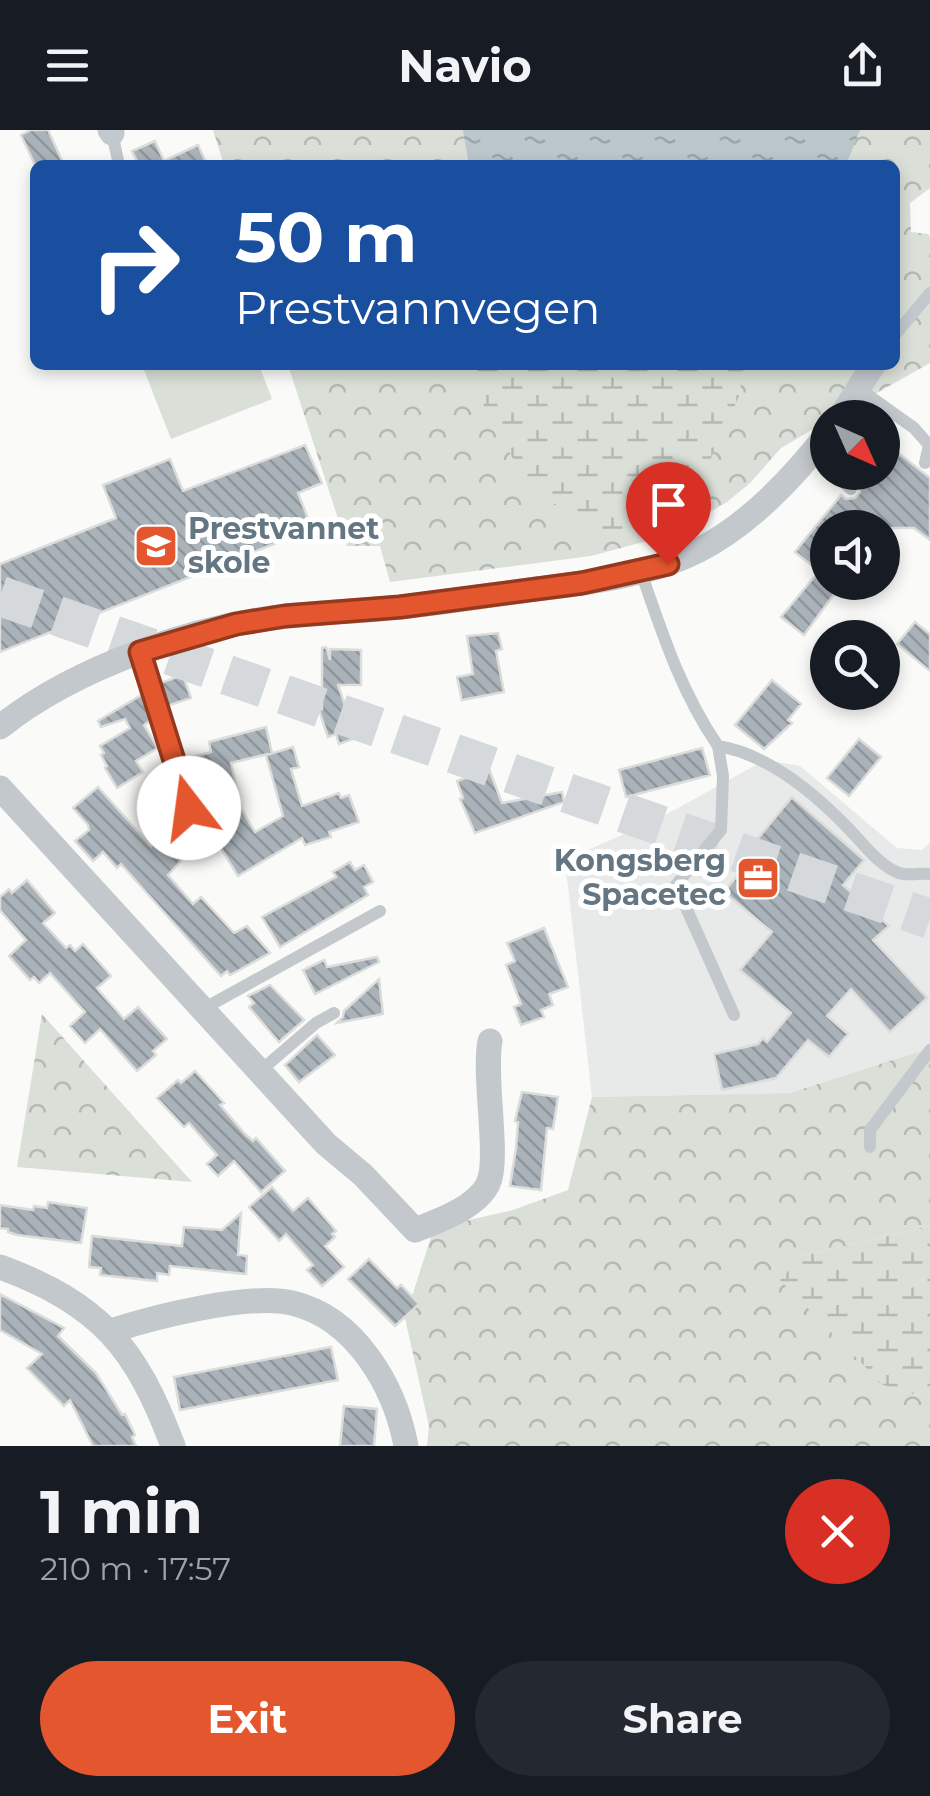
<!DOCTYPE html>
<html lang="en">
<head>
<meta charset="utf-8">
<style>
  body { margin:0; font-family:Montserrat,sans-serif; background:#242831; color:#f1f3f6; height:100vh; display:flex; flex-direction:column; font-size:38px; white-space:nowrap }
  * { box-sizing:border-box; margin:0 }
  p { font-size:32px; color:#9ea1a6 }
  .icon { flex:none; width:55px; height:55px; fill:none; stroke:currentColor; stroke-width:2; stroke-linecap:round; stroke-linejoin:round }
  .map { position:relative; height:1316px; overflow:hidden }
  .panel { display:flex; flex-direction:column; background:#171b24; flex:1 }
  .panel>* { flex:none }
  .guide { position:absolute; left:30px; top:30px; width:870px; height:210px; border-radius:15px; box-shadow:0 5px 15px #0003; background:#1a4fa0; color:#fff; overflow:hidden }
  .needle { width:65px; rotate:135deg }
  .fabs { position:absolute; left:810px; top:270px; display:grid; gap:20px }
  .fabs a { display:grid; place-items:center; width:90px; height:90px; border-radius:50%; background:#171b24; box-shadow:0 5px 15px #0003; font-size:50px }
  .pin { position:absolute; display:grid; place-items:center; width:85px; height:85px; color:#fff; margin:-102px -42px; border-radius:50% 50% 50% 0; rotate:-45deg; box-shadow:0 0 10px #0007 }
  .pin .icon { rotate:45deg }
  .me { position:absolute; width:110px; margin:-55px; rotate:345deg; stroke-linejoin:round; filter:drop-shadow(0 0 8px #0008) }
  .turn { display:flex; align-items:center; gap:35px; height:210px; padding:0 40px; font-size:45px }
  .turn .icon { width:130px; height:130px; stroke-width:2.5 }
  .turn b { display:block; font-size:70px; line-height:85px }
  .round { display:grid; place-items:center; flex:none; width:105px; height:105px; border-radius:52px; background:#242831 }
  .headline { display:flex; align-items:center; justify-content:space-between; height:170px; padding:0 40px }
  h1 { font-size:60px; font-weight:700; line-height:75px }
  .cta { display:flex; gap:20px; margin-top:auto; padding:20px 40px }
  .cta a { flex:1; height:115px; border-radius:60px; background:#e4572e; color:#fff; font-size:40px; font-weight:700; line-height:115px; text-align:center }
  .cta a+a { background:#242831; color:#f1f3f6 }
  header { display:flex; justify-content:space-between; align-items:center; height:130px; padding:0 40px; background:#171b24; font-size:45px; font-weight:700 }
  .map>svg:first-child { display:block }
  .built { fill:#e8e9e9 }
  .forest { fill:url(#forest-crowns) }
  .wetland { fill:url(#wetland-marsh) }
  .pitch { fill:#dadfd7 }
  .water { fill:url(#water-ripples) }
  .building { fill:url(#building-back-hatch); stroke:#dcdcda; stroke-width:2.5 }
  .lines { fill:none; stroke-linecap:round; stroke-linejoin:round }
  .primary-tunnel { stroke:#d5d9db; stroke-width:40; stroke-dasharray:40 20; stroke-linecap:butt }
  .service { stroke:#c3c8cc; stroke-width:12 }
  .minor { stroke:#c3c8cc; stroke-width:25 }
  .route-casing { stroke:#94391e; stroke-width:25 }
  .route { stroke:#e4572e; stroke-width:18 }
  .labels { text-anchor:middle; stroke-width:10; stroke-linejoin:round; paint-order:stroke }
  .poi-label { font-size:30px; font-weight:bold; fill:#657683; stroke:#fff; text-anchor:start }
</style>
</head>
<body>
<header><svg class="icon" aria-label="menu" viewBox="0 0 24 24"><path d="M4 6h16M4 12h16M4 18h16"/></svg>Navio<svg class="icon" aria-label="share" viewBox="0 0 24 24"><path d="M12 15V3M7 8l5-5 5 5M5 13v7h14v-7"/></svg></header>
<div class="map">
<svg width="930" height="1316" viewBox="0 0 930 1316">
  <defs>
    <pattern id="forest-crowns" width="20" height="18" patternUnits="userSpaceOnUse" patternTransform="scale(2.5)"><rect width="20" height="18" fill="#dadfd7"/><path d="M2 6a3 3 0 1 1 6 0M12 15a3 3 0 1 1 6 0" fill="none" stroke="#b4b9b4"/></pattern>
    <pattern id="wetland-marsh" width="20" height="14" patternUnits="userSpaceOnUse" patternTransform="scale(2.5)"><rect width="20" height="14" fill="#dadfd7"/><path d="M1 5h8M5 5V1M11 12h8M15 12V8" fill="none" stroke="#b4b9b4"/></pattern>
    <pattern id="water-ripples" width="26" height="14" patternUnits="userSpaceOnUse" patternTransform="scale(2.5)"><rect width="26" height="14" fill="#bbc7cb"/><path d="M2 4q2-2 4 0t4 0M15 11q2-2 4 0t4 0" fill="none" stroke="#9ca6aa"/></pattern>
    <pattern id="building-back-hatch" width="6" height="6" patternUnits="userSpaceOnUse" patternTransform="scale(2.5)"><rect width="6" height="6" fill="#aab3b9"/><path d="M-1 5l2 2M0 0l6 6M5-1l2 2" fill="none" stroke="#8e969c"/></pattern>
  </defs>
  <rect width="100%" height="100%" fill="#fafaf8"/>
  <path class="built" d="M 765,630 L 800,636 L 897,718 L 922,720 L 930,712 L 930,918 L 790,963 L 592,967 L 565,730 L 656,690 Z"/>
  <path class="forest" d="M 213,0 L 930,0 L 930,58 L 910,73 L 911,102 L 928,104 L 930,107 L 930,233 L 834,287 L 828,288 L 827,291 L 781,318 L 750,353 L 727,372 L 673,404 L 591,426 L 390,452 L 380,416 L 347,416 L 288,235 L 895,235 L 895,35 L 224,35 Z
    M 42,884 L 192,1052 L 17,1037 Z
    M 930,918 L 930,1096 L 802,1126 L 883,1255 L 930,1269 L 930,1316 L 427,1316 L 429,1296 L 405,1188 L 434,1098 L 513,1080 L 568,1060 L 592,967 L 790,963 Z"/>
  <path class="wetland" d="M 470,235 L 744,235 L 739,266 L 702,348 L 623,404 L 581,401 L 560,376 L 534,366 L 485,279 Z
    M 930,1096 L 930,1269 L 883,1255 L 780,1150 L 802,1126 Z"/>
  <path class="pitch" d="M 142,235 L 259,235 L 272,269 L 171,309 Z"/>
  <path class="water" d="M 463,0 L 860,0 L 846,35 L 469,35 Z"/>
  <path class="building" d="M 31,0 L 48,0 L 64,35 L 35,35 L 21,5 Z
    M 155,11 L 164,31 L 198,15 L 207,35 L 139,35 L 132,21 Z
    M 882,310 L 930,348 L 930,410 L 914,398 L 828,398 L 828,452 L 843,452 L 804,505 L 781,487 L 819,441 L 795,422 L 841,365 L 846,369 L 855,368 L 860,362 L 859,353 L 867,342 L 882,342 Z
    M 305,315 L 322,353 L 298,363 L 312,399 L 0,522 L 0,434 L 116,388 L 103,355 L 170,329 L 183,361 Z
    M 915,492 L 930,504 L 930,541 L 897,514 Z
    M 498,503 L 502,519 L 496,521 L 504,562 L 462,570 L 457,547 L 473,544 L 467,506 Z
    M 326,517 L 330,530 L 330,519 L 361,520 L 361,555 L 338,555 L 356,608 L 339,614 L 336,604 L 328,607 L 319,580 L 322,579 L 322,518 Z
    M 183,545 L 191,568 L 167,576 L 160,553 Z
    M 772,550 L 801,574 L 788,590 L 792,593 L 764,619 L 735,595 Z
    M 143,564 L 151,590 L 144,595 L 158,618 L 136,631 L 143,642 L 117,658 L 105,638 L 107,636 L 101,625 L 104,623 L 100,616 L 130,598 L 125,589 L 101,597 L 98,591 Z
    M 266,597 L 272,623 L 231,633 L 242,680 L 255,702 L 283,686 L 266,625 L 293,617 L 299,637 L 291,639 L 302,676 L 339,663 L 341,668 L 349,665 L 359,692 L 329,702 L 331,707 L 305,715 L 302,708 L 238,746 L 217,712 L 224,708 L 211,651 L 199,654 L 192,627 L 211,622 L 209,612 Z
    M 859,609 L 881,627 L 849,666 L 827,648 Z
    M 702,618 L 710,645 L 626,667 L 619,640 Z
    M 489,639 L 502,673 L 562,662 L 564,672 L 475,703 L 460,669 L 463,668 L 457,651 Z
    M 98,657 L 151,716 L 166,702 L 186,725 L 168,745 L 193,774 L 201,767 L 234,803 L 247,796 L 270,823 L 230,845 L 227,841 L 221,846 L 121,734 L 117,738 L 103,722 L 93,731 L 75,711 L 89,700 L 88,695 L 73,678 Z
    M 792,667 L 864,730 L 843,755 L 889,796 L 873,810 L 927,868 L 890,902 L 851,859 L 827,886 L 848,904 L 829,927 L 808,910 L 776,948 L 722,960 L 714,924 L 758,914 L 763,908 L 767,912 L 791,883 L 740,840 L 772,802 L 724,762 L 761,717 L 755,712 Z
    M 350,732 L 355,740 L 364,735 L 373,752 L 364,757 L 368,765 L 280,817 L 262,787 L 336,747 L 333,742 Z
    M 27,750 L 55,783 L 43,793 L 66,818 L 70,815 L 75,821 L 83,814 L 111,846 L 97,858 L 100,862 L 124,889 L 138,877 L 167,909 L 153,921 L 156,925 L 137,941 L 100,899 L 85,913 L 70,896 L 85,882 L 50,843 L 39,853 L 34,847 L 30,850 L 9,826 L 26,810 L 0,780 L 0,767 L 9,759 L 12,763 Z
    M 544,798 L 568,857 L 549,864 L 553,875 L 541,880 L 544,887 L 521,895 L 514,877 L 521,874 L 506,835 L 515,831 L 507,813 Z
    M 377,827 L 379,832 L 315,864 L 303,840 L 324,830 L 327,837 Z
    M 379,849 L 383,884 L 337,893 L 343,887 L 344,881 Z
    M 270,855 L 304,890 L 279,912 L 249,877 L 254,873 L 248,866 Z
    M 317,905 L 335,925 L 299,952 L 285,935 Z
    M 195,941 L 224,973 L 220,975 L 245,1004 L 253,1011 L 256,1008 L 285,1041 L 261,1062 L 234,1031 L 218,1046 L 207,1034 L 217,1025 L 189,993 L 184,997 L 157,968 L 178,950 L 181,953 Z
    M 522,962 L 558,967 L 553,999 L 547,998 L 541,1060 L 510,1056 L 516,1018 L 518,992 L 515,991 Z
    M 272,1057 L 293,1081 L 308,1068 L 336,1101 L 332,1104 L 335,1107 L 325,1116 L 344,1137 L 322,1156 L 307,1140 L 313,1135 L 286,1104 L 279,1111 L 249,1077 Z
    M 48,1072 L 87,1078 L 81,1113 L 17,1105 L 8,1102 L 8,1099 L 0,1098 L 0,1075 L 33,1080 L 34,1076 L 47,1078 Z
    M 241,1083 L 238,1125 L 247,1126 L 246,1144 L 170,1136 L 169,1145 L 157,1143 L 157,1151 L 100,1145 L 101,1138 L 89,1137 L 92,1106 L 182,1116 L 184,1097 L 222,1100 Z
    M 369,1129 L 397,1158 L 401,1155 L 419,1174 L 395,1196 L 348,1149 Z
    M 0,1164 L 64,1198 L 58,1206 L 96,1243 L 122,1285 L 125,1284 L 135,1305 L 132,1307 L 136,1316 L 93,1316 L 70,1270 L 64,1276 L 27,1238 L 42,1224 L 0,1200 Z
    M 331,1217 L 338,1250 L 180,1280 L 174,1247 Z
    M 344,1276 L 377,1279 L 374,1316 L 340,1316 Z"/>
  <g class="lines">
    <path class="primary-tunnel" d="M 0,466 L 930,789"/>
    <path class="service" d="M 112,3 L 119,35
      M 895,205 L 930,163
      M 858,258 L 914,298 L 929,315 L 925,333
      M 832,342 L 851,359
      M 641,442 C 662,503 681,562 718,616 C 767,624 813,662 847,697 C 862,712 879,736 899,743 C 908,746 921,743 930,744
      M 140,522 L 189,678
      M 718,616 L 723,646 L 721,700 L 676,755 L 734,885
      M 203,879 L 380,781
      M 259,942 L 316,893 L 334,883
      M 870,1017 L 870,1000 L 930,920"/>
    <path class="minor" d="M 110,0 L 112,3
      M 840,288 L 873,235
      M 0,597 C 74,538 193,496 287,486 C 325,482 363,481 401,477 C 442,473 482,466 522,461 C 582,453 644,448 699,420 C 750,394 793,348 828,303
      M 0,658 L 326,1014 L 363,1045 L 415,1100 C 438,1091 476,1078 488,1054 C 500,1029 483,948 490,911
      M 0,1137 C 100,1174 136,1217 173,1316
      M 111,1201 C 154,1187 248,1163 292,1173 C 356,1188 395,1257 406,1316"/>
  </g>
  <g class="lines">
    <defs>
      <path id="route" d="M 189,678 L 140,522 L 236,494 L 285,486 L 400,477 L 582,453 L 668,434"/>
    </defs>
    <use href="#route" class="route-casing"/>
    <use href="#route" class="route"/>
  </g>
  <defs>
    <symbol id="school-square" viewBox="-11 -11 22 22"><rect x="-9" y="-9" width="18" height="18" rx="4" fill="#e4572e" stroke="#fff"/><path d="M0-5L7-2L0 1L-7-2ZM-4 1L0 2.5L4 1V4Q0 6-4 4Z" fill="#fff"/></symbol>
    <symbol id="office-square" viewBox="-11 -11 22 22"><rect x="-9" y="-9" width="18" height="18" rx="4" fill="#e4572e" stroke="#fff"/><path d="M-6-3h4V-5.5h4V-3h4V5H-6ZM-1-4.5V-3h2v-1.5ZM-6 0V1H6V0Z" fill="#fff"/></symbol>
  </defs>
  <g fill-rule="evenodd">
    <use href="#school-square" x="131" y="391" width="50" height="50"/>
    <use href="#office-square" x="733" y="723" width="50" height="50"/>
  </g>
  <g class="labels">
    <g class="poi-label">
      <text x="188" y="409">Prestvannet<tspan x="188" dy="34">skole</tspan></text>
      <text x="726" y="741" text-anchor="end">Kongsberg<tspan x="726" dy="34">Spacetec</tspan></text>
    </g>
  </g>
</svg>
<div class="fabs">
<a><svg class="needle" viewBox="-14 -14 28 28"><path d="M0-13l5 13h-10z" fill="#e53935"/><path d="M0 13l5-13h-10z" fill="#9ea1a6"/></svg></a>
<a><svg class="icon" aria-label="sound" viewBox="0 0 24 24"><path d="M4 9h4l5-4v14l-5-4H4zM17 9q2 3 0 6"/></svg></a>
<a><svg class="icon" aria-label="search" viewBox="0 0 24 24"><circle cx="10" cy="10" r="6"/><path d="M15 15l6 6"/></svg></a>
</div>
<div class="pin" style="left:668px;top:434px;background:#d93025"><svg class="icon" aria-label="arrive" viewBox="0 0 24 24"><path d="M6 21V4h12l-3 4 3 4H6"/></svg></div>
<svg class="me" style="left:189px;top:678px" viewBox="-20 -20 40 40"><circle r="19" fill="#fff"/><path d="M0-13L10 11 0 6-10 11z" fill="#e4572e"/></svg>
<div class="guide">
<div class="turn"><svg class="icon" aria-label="right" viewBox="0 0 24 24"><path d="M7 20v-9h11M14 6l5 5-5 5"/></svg><div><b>50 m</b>Prestvannvegen</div></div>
</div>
</div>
<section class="panel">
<div class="headline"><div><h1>1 min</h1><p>210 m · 17:57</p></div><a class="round" style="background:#d93025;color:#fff"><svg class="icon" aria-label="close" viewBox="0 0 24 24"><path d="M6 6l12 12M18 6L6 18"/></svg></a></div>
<div class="cta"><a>Exit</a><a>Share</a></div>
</section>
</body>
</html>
